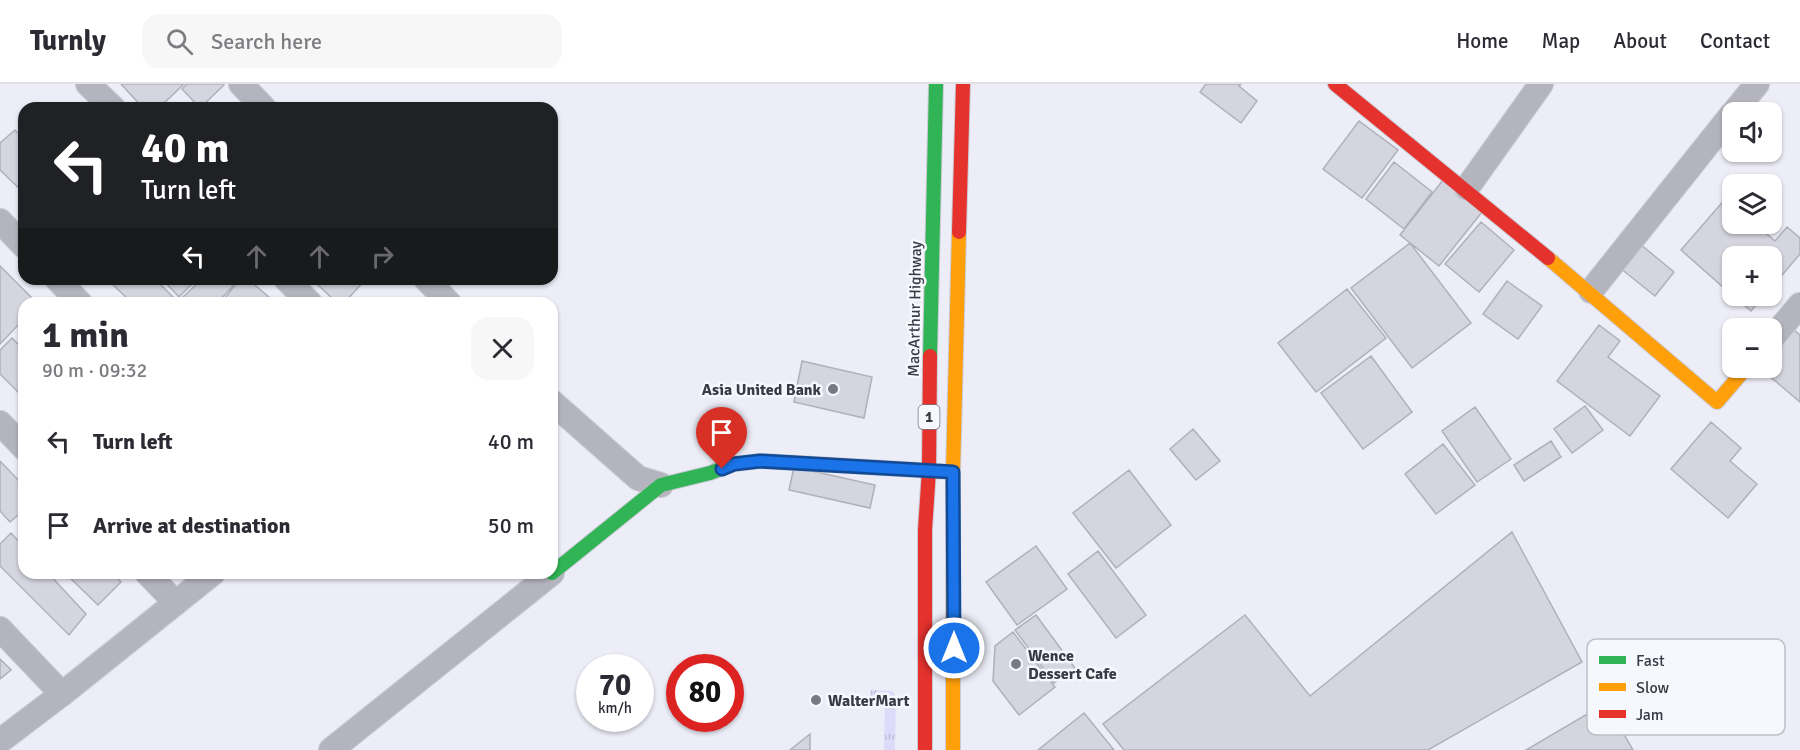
<!DOCTYPE html>
<html lang="en">
<head>
<meta charset="utf-8">
<style>
  body { margin:0; font-family:Signika,sans-serif; background:#f7f7f7; color:#2b2b33; height:100vh; display:flex; flex-direction:column; font-size:22px; white-space:nowrap }
  * { box-sizing:border-box; margin:0 }
  p { font-size:20px; color:#7c7c81 }
  .icon { flex:none; width:33px; height:33px; fill:none; stroke:currentColor; stroke-width:2; stroke-linecap:round; stroke-linejoin:round }
  .map { position:relative; flex:1; overflow:hidden }
  .side { position:absolute; left:18px; top:213px; width:540px; height:282px; display:flex; flex-direction:column; background:#fff; border-radius:18px; box-shadow:0 2px 4px #0004 }
  .side>* { flex:none }
  .guide { position:absolute; left:18px; top:18px; width:540px; height:183px; border-radius:18px; box-shadow:0 2px 4px #0004; background:#202124; color:#fff; overflow:hidden }
  .tools { position:absolute; left:1722px; top:18px; display:grid; gap:12px }
  .tools a { display:grid; place-items:center; width:60px; height:60px; border-radius:12px; background:#fff; box-shadow:0 2px 4px #0004; font-size:30px }
  .speed { position:absolute; left:576px; top:570px; display:flex; gap:12px; font-size:30px; font-weight:700; text-align:center }
  .speed>* { display:grid; place-content:center; width:78px; height:78px; border-radius:50%; background:#fff; box-shadow:0 2px 4px #0004; line-height:1 }
  .speed small { font-size:15px; font-weight:400 }
  .speed .limit { border:9px solid #d22; background:#fff; color:#111 }
  .pin { position:absolute; display:grid; place-items:center; width:51px; height:51px; color:#fff; margin:-62px -26px; border-radius:50% 50% 50% 0; rotate:-45deg; box-shadow:0 0 6px #0007 }
  .pin .icon { rotate:45deg }
  .me { position:absolute; width:66px; margin:-33px; rotate:0deg; stroke-linejoin:round; filter:drop-shadow(0 0 4px #0008) }
  .turn { display:flex; align-items:center; gap:21px; height:126px; padding:0 24px; font-size:27px }
  .turn .icon { width:78px; height:78px; stroke-width:2.5 }
  .turn b { display:block; font-size:42px; line-height:51px }
  .lanes { display:flex; align-items:center; height:57px; padding:0 24px; background:#0003; justify-content:center; gap:30px; direction:ltr }
  .lanes .off { opacity:.35 }
  .round { display:grid; place-items:center; flex:none; width:63px; height:63px; border-radius:18px; background:#f7f7f7 }
  .summary { display:flex; align-items:center; justify-content:space-between; height:102px; padding:0 24px }
  h1 { font-size:36px; font-weight:700; line-height:45px }
  ul { padding:0; list-style:none }
  li { display:flex; align-items:center; gap:18px; height:84px; padding:0 24px }
  li div { flex:1 }
  li b { display:block; font-size:22px }
  li em { font-style:normal }
  header { display:flex; align-items:center; gap:36px; box-sizing:border-box; height:84px; padding:0 30px; background:#fff; border-bottom:2px solid #e1e1e2 }
  header strong { font-size:28px }
  nav { display:flex; gap:33px; margin-inline-start:auto; font-size:21px }
  .search { width:420px; height:54px; background:#f7f7f7; display:flex; align-items:center; gap:15px; box-sizing:border-box; padding:0 21px; border-radius:18px; color:#7c7c81; font-size:22px }
  .map>svg:first-child { display:block }
  .grass { fill:url(#grass-tufts) }
  .building { fill:#d5d5e0; stroke:#b0b0bc; stroke-width:1.5 }
  .lines { fill:none; stroke-linecap:round; stroke-linejoin:round }
  .street-casing { stroke:#cacad4; stroke-width:26 }
  .fast-casing { stroke:#cacad4; stroke-width:16 }
  .slow-casing { stroke:#cacad4; stroke-width:16 }
  .jam-casing { stroke:#cacad4; stroke-width:16 }
  .street { stroke:#b4b4be; stroke-width:24 }
  .fast { stroke:#30b455; stroke-width:14 }
  .slow { stroke:#ff9f0a; stroke-width:14 }
  .jam { stroke:#e5322d; stroke-width:14 }
  .route-casing { stroke:#114b97; stroke-width:15 }
  .route { stroke:#1a73e8; stroke-width:10 }
  .poi-dot { fill:#797985; stroke:#f7f7fe; stroke-width:2 }
  .labels { text-anchor:middle; stroke-width:5; stroke-linejoin:round; paint-order:stroke }
  .shield { fill:#f7f7fe; stroke:#73737e; stroke-width:1.5 }
  .shield-label { font-size:15px; font-weight:bold; fill:#3a3a47 }
  .street-label { font-size:16px; fill:#3a3a47; stroke:#f7f7fe }
  .poi-label { font-size:16px; font-weight:bold; fill:#3a3a47; stroke:#f7f7fe; text-anchor:start }
  .key { fill:#f7f7fe; stroke:#bebec7; stroke-width:1.5 }
  .key-label { font-size:16px; fill:#3a3a47 }
</style>
</head>
<body>
<header>
<strong>Turnly</strong>
<div class="search"><svg class="icon" aria-label="search" viewBox="0 0 24 24"><circle cx="10" cy="10" r="6"/><path d="M15 15l6 6"/></svg>Search here</div>
<nav><a>Home</a><a>Map</a><a>About</a><a>Contact</a></nav>
</header>
<div class="map">
<svg width="1800" height="666" viewBox="0 0 1800 666">
  <defs>
    <pattern id="grass-tufts" width="24" height="20" patternUnits="userSpaceOnUse" patternTransform="scale(1.5)"><rect width="24" height="20" fill="#dcdcfa"/><path d="M3 7l-1-3M5 7V3M7 7l1-3M15 17l-1-3M17 17v-4M19 17l1-3" fill="none" stroke="#bebed8"/></pattern>
  </defs>
  <rect width="100%" height="100%" fill="#ededf8"/>
  <path class="grass" d="M 871,606 L 893,607 L 896,614 L 895,666 L 884,666 L 885,614 L 870,613 Z"/>
  <path class="building" d="M 121,0 L 184,0 L 159,24 L 143,24 Z
    M 187,0 L 223,0 L 224,1 L 200,24 L 182,5 Z
    M 1206,0 L 1241,0 L 1239,2 L 1257,17 L 1241,39 L 1200,8 Z
    M 1359,37 L 1398,66 L 1362,114 L 1323,85 Z
    M 15,46 L 24,55 L 24,109 L 0,86 L 0,59 Z
    M 1394,78 L 1432,108 L 1404,145 L 1366,115 Z
    M 1443,96 L 1482,128 L 1439,182 L 1400,151 Z
    M 1726,114 L 1732,120 L 1732,140 L 1755,140 L 1775,157 L 1787,143 L 1800,154 L 1800,170 L 1772,203 L 1772,172 L 1732,172 L 1732,211 L 1681,166 Z
    M 1481,138 L 1514,166 L 1479,208 L 1445,180 Z
    M 1410,159 L 1471,239 L 1412,284 L 1351,204 Z
    M 1640,160 L 1674,188 L 1655,212 L 1620,184 Z
    M 0,182 L 37,219 L 24,219 L 24,235 L 0,260 Z
    M 107,195 L 155,195 L 179,219 L 132,219 Z
    M 162,195 L 197,195 L 179,213 Z
    M 202,195 L 227,195 L 233,202 L 217,219 L 187,219 L 182,214 Z
    M 240,195 L 248,195 L 269,213 L 264,219 L 221,219 Z
    M 322,195 L 366,195 L 344,219 L 337,219 L 317,200 Z
    M 1507,197 L 1542,222 L 1518,255 L 1483,230 Z
    M 1347,205 L 1386,254 L 1316,308 L 1278,259 Z
    M 1733,212 L 1764,212 L 1751,227 Z
    M 1599,241 L 1620,257 L 1608,273 L 1660,312 L 1630,352 L 1557,297 Z
    M 1793,245 L 1800,251 L 1800,318 L 1761,285 L 1772,284 L 1772,272 Z
    M 12,254 L 24,266 L 24,314 L 0,290 L 0,266 Z
    M 1371,272 L 1412,328 L 1363,365 L 1321,309 Z
    M 802,277 L 872,293 L 864,334 L 794,318 Z
    M 1585,322 L 1603,346 L 1572,369 L 1554,345 Z
    M 1475,323 L 1511,375 L 1477,398 L 1442,347 Z
    M 1711,338 L 1741,364 L 1730,377 L 1757,400 L 1728,434 L 1671,385 Z
    M 1193,345 L 1220,377 L 1196,396 L 1170,365 Z
    M 1551,357 L 1561,373 L 1524,397 L 1514,381 Z
    M 1443,360 L 1475,401 L 1436,430 L 1405,390 Z
    M 0,377 L 24,402 L 24,426 L 10,438 L 0,427 Z
    M 794,383 L 875,401 L 870,424 L 789,406 Z
    M 1129,386 L 1171,441 L 1116,484 L 1073,429 Z
    M 1512,448 L 1582,578 L 1428,666 L 1124,666 L 1103,640 L 1245,531 L 1310,612 Z
    M 11,449 L 24,463 L 24,489 L 48,489 L 86,530 L 69,551 L 0,482 L 0,460 Z
    M 1036,462 L 1067,505 L 1017,541 L 986,498 Z
    M 1098,467 L 1146,531 L 1116,554 L 1068,490 Z
    M 65,489 L 112,489 L 121,498 L 98,521 Z
    M 1036,531 L 1075,584 L 1054,599 L 1015,546 Z
    M 1013,548 L 1055,603 L 1019,631 L 993,597 L 995,562 Z
    M 0,575 L 11,586 L 0,595 Z
    M 1606,619 L 1633,666 L 1526,666 Z
    M 1084,629 L 1114,666 L 1038,666 Z
    M 810,650 L 810,666 L 790,666 Z"/>
  <g class="lines">
    <defs>
      <path id="street" d="M 88,0 L 113,24
        M 241,0 L 264,24
        M 1734,28 L 1757,0
        M 1467,104 L 1541,0
        M 0,137 L 24,162
        M 57,195 L 80,219
        M 286,195 L 310,219
        M 426,195 L 449,219
        M 1591,207 L 1732,30
        M 1772,254 L 1800,221
        M 552,318 L 638,394 L 661,401
        M 0,339 L 24,364
        M 147,489 L 176,519
        M 0,545 L 62,610
        M 0,657 L 62,610 L 213,489
        M 331,666 L 552,489"/>
      <path id="fast" d="M 930,272 L 936,0
        M 552,489 L 661,401 L 710,389 L 734,380 L 760,377 L 815,380"/>
      <path id="slow" d="M 1548,174 L 1717,318 L 1746,284
        M 953,666 L 953,388 L 959,148"/>
      <path id="jam" d="M 1335,0 L 1548,174
        M 959,148 L 963,0
        M 815,380 L 953,388
        M 925,666 L 925,446 L 929,386 L 930,272"/>
    </defs>
    <use href="#street" class="street-casing"/>
    <use href="#fast" class="fast-casing"/>
    <use href="#slow" class="slow-casing"/>
    <use href="#jam" class="jam-casing"/>
    <use href="#street" class="street"/>
    <use href="#fast" class="fast"/>
    <use href="#slow" class="slow"/>
    <use href="#jam" class="jam"/>
  </g>
  <g class="lines">
    <defs>
      <path id="route" d="M 722,385 L 734,380 L 760,377 L 953,388 L 954,564"/>
    </defs>
    <use href="#route" class="route-casing"/>
    <use href="#route" class="route"/>
  </g>
  <g class="poi-dot">
    <circle cx="833" cy="305" r="6"/>
    <circle cx="1016" cy="580" r="6"/>
    <circle cx="816" cy="616" r="6"/>
  </g>
  <g class="labels">
    <rect class="shield" x="918.5" y="321" width="21" height="24" rx="4.5"/>
    <g class="shield-label">
      <text x="929" y="338">1</text>
    </g>
    <g class="street-label">
      <text transform="translate(914 225) rotate(-89)" y="6">MacArthur Highway</text>
    </g>
    <g class="poi-label">
      <text x="821" y="311" text-anchor="end">Asia United Bank</text>
      <text x="1028" y="577">Wence<tspan x="1028" dy="18">Dessert Cafe</tspan></text>
      <text x="828" y="622">WalterMart</text>
    </g>
  </g>
  <rect x="1587" y="555" width="198" height="96" rx="9" class="key"/>
  <rect x="1599" y="572" width="27" height="8" fill="#30b455"/>
  <rect x="1599" y="599" width="27" height="8" fill="#ff9f0a"/>
  <rect x="1599" y="626" width="27" height="8" fill="#e5322d"/>
  <g class="key-label">
    <text x="1636" y="582">Fast</text>
    <text x="1636" y="609">Slow</text>
    <text x="1636" y="636">Jam</text>
  </g>
</svg>
<div class="tools">
<a><svg class="icon" aria-label="sound" viewBox="0 0 24 24"><path d="M4 9h4l5-4v14l-5-4H4zM17 9q2 3 0 6"/></svg></a>
<a><svg class="icon" aria-label="layers" viewBox="0 0 24 24"><path d="M12 4l9 5-9 5-9-5zM3 14l9 5 9-5"/></svg></a>
<a>+</a>
<a>−</a>
</div>
<div class="speed"><div>70<small>km/h</small></div><div class="limit">80</div></div>
<div class="pin" style="left:722px;top:385px;background:#d93025"><svg class="icon" aria-label="arrive" viewBox="0 0 24 24"><path d="M6 21V4h12l-3 4 3 4H6"/></svg></div>
<svg class="me" style="left:954px;top:564px" viewBox="-20 -20 40 40"><circle r="17" fill="#1a73e8" stroke="#fff" stroke-width="3"/><path d="M0-11L8 9 0 5-8 9z" fill="#fff"/></svg>
<div class="guide">
<div class="turn"><svg class="icon" aria-label="left" viewBox="0 0 24 24"><path d="M17 20v-9H6M10 6l-5 5 5 5"/></svg><div><b>40 m</b>Turn left</div></div>
<div class="lanes"><svg class="icon" aria-label="left" viewBox="0 0 24 24"><path d="M17 20v-9H6M10 6l-5 5 5 5"/></svg><svg class="icon off" aria-label="ahead" viewBox="0 0 24 24"><path d="M12 20V5M6 11l6-6 6 6"/></svg><svg class="icon off" aria-label="ahead" viewBox="0 0 24 24"><path d="M12 20V5M6 11l6-6 6 6"/></svg><svg class="icon off" aria-label="right" viewBox="0 0 24 24"><path d="M7 20v-9h11M14 6l5 5-5 5"/></svg></div>
</div>
<section class="side">
<div class="summary"><div><h1>1 min</h1><p>90 m · 09:32</p></div><a class="round"><svg class="icon" aria-label="close" viewBox="0 0 24 24"><path d="M6 6l12 12M18 6L6 18"/></svg></a></div>
<ul>
<li><svg class="icon" aria-label="left" viewBox="0 0 24 24"><path d="M17 20v-9H6M10 6l-5 5 5 5"/></svg><div><b>Turn left</b></div><em>40 m</em></li>
<li><svg class="icon" aria-label="arrive" viewBox="0 0 24 24"><path d="M6 21V4h12l-3 4 3 4H6"/></svg><div><b>Arrive at destination</b></div><em>50 m</em></li>
</ul>
</section>
</div>
</body>
</html>
